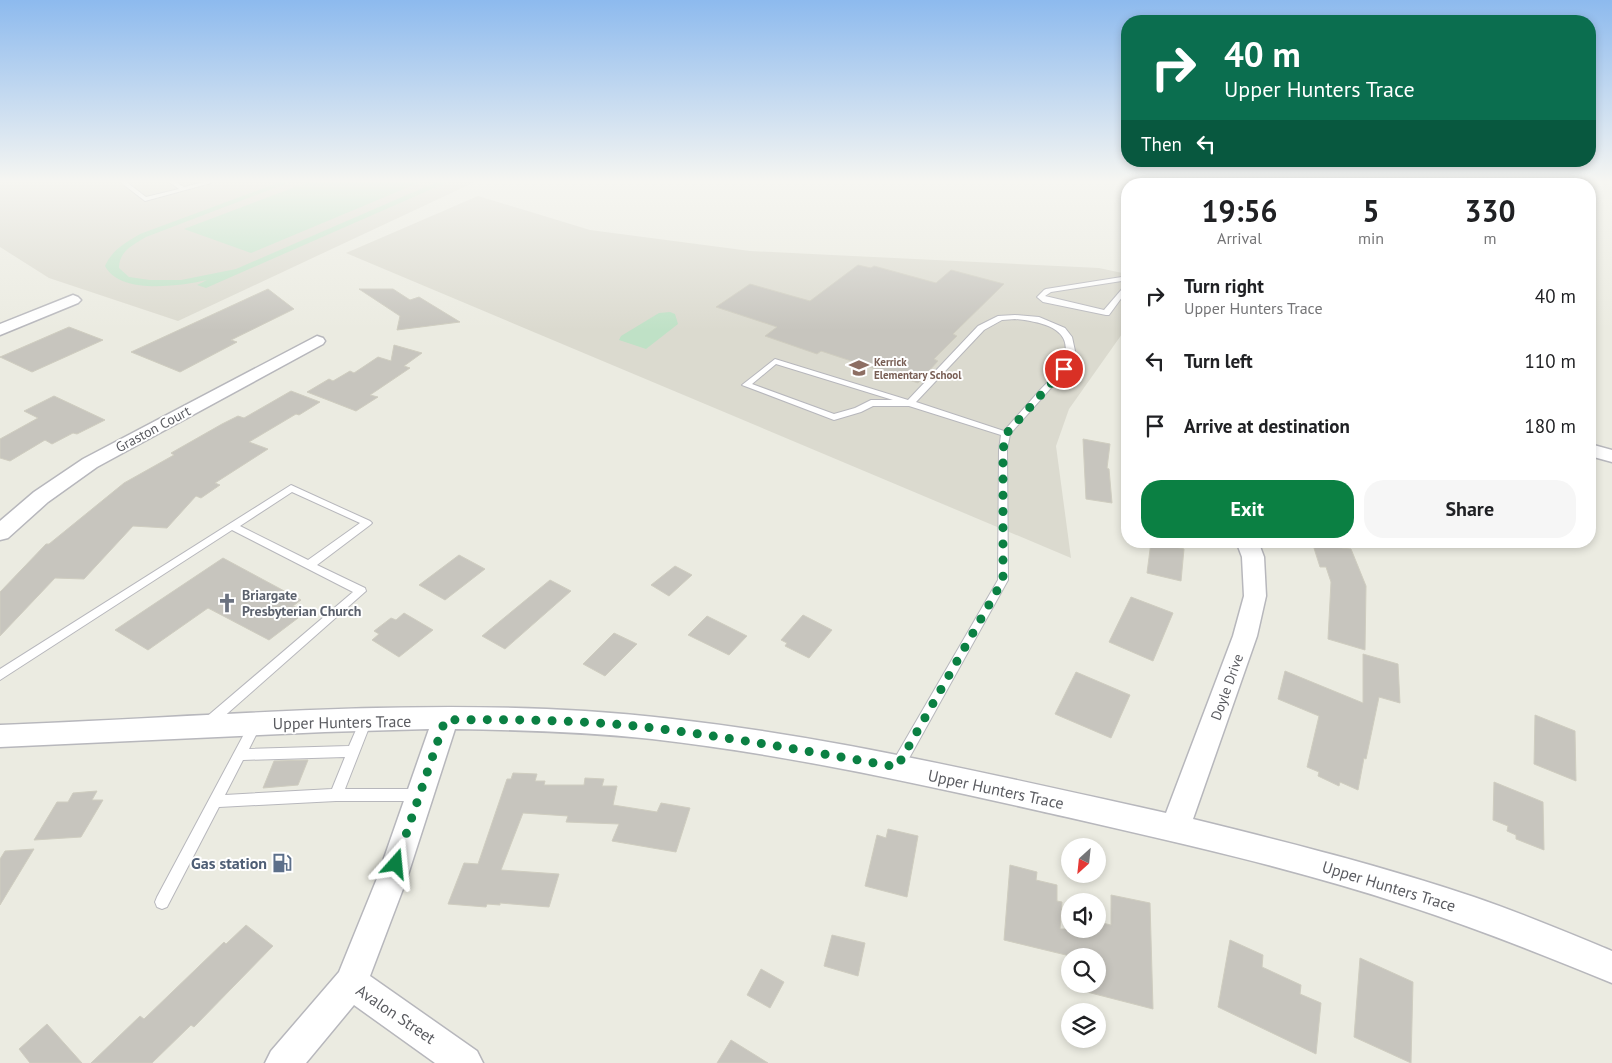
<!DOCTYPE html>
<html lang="en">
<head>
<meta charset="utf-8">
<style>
  body { margin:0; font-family:"PT Sans",sans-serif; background:#f6f6f6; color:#202124; height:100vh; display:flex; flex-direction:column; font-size:19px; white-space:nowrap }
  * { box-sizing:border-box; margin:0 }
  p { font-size:16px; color:#757577 }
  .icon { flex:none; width:28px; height:28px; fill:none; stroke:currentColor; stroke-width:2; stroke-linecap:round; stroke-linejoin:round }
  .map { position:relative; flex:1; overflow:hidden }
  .sheet { position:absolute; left:1121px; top:178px; width:475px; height:370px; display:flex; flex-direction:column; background:#fff; border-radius:20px; box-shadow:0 2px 8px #0003 }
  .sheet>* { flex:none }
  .guide { position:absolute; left:1121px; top:15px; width:475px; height:152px; border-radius:20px; box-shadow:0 2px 8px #0003; background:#0b6e4f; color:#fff; overflow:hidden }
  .needle { width:32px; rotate:207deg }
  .fabs { position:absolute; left:1061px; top:838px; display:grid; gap:10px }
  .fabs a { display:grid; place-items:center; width:45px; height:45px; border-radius:50%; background:#fff; box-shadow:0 2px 8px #0003; font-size:25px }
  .pin { position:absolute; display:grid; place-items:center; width:42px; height:42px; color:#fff; margin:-21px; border:2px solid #fff; border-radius:50%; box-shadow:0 1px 5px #0007 }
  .me { position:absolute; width:55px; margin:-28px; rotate:18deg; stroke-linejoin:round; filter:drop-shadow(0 0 4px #0008) }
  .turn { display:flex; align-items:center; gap:18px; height:105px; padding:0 20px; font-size:22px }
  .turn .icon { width:65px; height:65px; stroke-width:2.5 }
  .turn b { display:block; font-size:35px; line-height:42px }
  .then { display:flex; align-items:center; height:48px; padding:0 20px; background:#0003; gap:10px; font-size:19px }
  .eta { display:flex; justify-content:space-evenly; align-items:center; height:85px; text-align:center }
  .eta b { font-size:30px; font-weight:700; line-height:35px }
  .button { display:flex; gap:10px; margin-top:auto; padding:10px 20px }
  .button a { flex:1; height:58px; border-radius:20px; background:#0b8043; color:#fff; font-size:20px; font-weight:700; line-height:58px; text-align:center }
  .button a+a { background:#f6f6f6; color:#202124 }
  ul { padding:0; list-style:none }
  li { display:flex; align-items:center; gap:15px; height:65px; padding:0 20px }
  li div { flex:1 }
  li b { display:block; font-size:19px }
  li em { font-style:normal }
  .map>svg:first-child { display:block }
  .education { fill:#dbdacf }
  .green { fill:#bfe1c6 }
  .building { fill:#c7c5be; stroke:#cfcdc0 }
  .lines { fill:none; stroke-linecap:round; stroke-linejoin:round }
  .service-casing { stroke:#b7b7bc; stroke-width:2 }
  .minor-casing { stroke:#b7b7bc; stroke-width:3 }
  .service { fill:#fff; fill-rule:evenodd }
  .minor { fill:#fff; fill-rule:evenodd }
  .route { stroke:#0b8043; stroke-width:9; stroke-dasharray:0 16.2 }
  .labels { text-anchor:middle; stroke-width:4; stroke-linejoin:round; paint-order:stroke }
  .far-education-label { font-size:11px; font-weight:bold; fill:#785e54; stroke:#fff; text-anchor:start }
  .street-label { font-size:14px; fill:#5a5b60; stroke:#fff }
  .worship-label { font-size:14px; font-weight:bold; fill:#5b616d; stroke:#fff; text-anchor:start }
  .near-street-label { font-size:16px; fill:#5a5b60; stroke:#fff }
  .near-service-label { font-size:16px; font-weight:bold; fill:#4e5e75; stroke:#fff; text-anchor:end }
</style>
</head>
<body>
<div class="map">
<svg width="1612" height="1063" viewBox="0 0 1612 1063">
  <rect width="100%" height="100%" fill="#ebebe1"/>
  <path class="education" d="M 0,181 L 477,181 L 178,321 L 49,278 L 0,247 Z
    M 478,196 L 590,230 L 750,251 L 1099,268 L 1127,274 L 1127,327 L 1069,409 L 1056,446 L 1071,558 L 346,253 Z"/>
  <path class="green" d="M 283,181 L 293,181 L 146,237 C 133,245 119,251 119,268 L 129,277 L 150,280 L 181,280 L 236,269 L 439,181 L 450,181 L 206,288 L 197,285 L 207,280 C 180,286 120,295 105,266 C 112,250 125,243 140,234 Z
    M 311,181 L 423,181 L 251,253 L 184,229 Z
    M 670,312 L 675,314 L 678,324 L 646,349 L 619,340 L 621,336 L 659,313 Z"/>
  <path class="building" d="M 858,265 L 871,268 L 874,266 L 936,283 L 951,270 L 1004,284 L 953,334 L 957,336 L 934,359 L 938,361 L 918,383 L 821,351 L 817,354 L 765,336 L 777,327 L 716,307 L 750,284 L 810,301 Z
    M 268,289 L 294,309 L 231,340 L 237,342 L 180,372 L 131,352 Z
    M 359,289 L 393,289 L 410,300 L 419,297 L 460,322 L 397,330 L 400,316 Z
    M 69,327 L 103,340 L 32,372 L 0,357 Z
    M 394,345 L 422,353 L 404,366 L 410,368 L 370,395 L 378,397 L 356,411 L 307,392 L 329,379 L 333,381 L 350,371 L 354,373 L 378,357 L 391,361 Z
    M 291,391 L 320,402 L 299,415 L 296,414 L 249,442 L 268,449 L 215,483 L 220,485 L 201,498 L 196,496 L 167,528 L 133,526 L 84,579 L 55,578 L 0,636 L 0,592 L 46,544 L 49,544 L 124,483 L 174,455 L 171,453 L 222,424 L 238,416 L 244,418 Z
    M 54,396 L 105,420 L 77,434 L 73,433 L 52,444 L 45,440 L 10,461 L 0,458 L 0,439 L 38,418 L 24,411 Z
    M 1083,439 L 1110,444 L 1107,468 L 1109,469 L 1112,503 L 1086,499 Z
    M 1151,542 L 1184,549 L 1181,581 L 1147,573 Z
    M 1313,545 L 1351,549 L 1366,586 L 1365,650 L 1328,639 L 1331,582 L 1326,567 L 1320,567 Z
    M 459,555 L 485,569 L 445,600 L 419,585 Z
    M 223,558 L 301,600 L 293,606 L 306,612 L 269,640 L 208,608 L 148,650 L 115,630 Z
    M 675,566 L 692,575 L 669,596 L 651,585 Z
    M 550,580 L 571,591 L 505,649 L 482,636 Z
    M 1131,597 L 1173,613 L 1153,661 L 1109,642 Z
    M 404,613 L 433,630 L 399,657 L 372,640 L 379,634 L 374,631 L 391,618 L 396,620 Z
    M 803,615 L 832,630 L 809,658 L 785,646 L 787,643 L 781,640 Z
    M 707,616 L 747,636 L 729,655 L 688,635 Z
    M 614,633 L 637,644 L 605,676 L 583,664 Z
    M 1363,654 L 1398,664 L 1400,703 L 1379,697 L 1366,759 L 1364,758 L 1358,790 L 1340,782 L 1339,786 L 1318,776 L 1319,772 L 1307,767 L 1319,716 L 1278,699 L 1285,671 L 1363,703 Z
    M 1076,672 L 1130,695 L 1111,738 L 1055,714 Z
    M 1535,715 L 1575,731 L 1576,781 L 1534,764 Z
    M 308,760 L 298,785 L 263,788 L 274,761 Z
    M 513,773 L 537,774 L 535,781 L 545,781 L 544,785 L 584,785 L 585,778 L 604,779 L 602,786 L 617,786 L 613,805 L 657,812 L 661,803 L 690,808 L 676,852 L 612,841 L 619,824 L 566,822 L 568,816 L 523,813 L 501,870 L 559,874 L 549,907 L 500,903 L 500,905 L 487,904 L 486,907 L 448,904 L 464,863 L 478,864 L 507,779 L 511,779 Z
    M 1494,782 L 1543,802 L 1544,850 L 1516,839 L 1516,835 L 1507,831 L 1508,826 L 1493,820 Z
    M 97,791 L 92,800 L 103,800 L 81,837 L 34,840 L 57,802 L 68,802 L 73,793 Z
    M 888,829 L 918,836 L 907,897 L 865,886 L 877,835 L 886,838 Z
    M 34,849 L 0,905 L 0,859 L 5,851 Z
    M 1010,865 L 1037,872 L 1036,880 L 1057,885 L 1057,901 L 1062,902 L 1060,929 L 1098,929 L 1098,922 L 1111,925 L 1111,895 L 1150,903 L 1153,1009 L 1087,992 L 1087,984 L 1098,984 L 1098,956 L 1070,956 L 1004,940 Z
    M 246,925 L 273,946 L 194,1027 L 191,1025 L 152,1063 L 91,1063 L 140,1016 L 144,1019 L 224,942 L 226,944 Z
    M 832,935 L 865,943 L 858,976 L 824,966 Z
    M 1230,940 L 1263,955 L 1262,967 L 1301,985 L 1300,994 L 1321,1003 L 1316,1054 L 1218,1007 Z
    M 1360,958 L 1413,982 L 1411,1063 L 1354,1037 Z
    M 761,969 L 784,982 L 770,1008 L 747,995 Z
    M 47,1024 L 82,1063 L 30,1063 L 19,1049 Z
    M 731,1040 L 768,1063 L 717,1063 Z"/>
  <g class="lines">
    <defs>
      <path id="service" d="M 119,181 L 125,181 L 146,197 L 179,189 L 168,181 L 174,181 L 184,187 L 204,182 L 203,181 L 209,181 L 211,183 L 145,201 Z
        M 1201,181 L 1207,181 L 1205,184 L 1199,184 Z
        M 1128,276 L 1128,280 L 1051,292 L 1045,296 L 1104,310 L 1128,282 L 1128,289 L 1109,315 L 1106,315 L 1043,302 L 1037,297 L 1044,290 L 1046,289 Z
        M 1015,315 L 1039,317 L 1065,328 L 1072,337 L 1075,351 L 1066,371 L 1010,434 L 1007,450 L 1008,580 L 902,771 L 897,773 L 892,771 L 891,767 L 892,763 L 998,580 L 999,450 L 1001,435 L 909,406 L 873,406 L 861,412 L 834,420 L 742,385 L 775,359 L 908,400 L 978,326 L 998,316 ZM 1015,319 C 1044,322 1080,330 1060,367 C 1055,375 1047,383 1040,390 C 1028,404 1016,417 1004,431 L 916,402 L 984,330 L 1002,320 ZM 776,364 L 893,400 L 871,400 L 855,408 L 834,414 L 752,384 Z
        M 291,485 L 370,521 L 372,523 L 370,525 L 317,565 L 365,588 L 366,591 L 212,727 L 208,728 L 204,727 L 202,723 L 204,719 L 353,592 L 232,530 L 0,680 L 0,669 ZM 292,492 L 360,523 L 308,560 L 240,526 Z
        M 366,715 L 370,716 L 372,720 L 345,789 L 418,789 L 423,791 L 425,795 L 423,799 L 418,801 L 336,801 L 219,807 L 167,907 L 162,909 L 157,907 L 155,902 L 157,897 L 251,721 L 255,720 L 259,721 L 261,725 L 249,749 L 349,746 L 362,716 ZM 345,757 L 332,789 L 225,795 L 243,760 Z"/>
      <path id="minor" d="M 1317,181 L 1339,181 L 1344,184 L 1320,184 Z
        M 73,295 L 78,297 L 81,300 L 78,303 L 0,335 L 0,324 Z
        M 317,336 L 323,338 L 325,341 L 323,344 L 97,467 L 48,502 L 8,538 L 0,540 L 0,521 L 34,492 L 83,459 Z
        M 1590,444 L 1612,450 L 1612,462 L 1590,456 Z
        M 1236,541 L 1258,541 L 1264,557 L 1266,596 L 1257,636 L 1193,819 C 1287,842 1382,866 1474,897 C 1521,913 1566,932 1612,951 L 1612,983 C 1544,955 1476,928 1405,905 C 1286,866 1163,839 1040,811 C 912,782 783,754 652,739 C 587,732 521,730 455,729 L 406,881 L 370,976 L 477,1051 L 483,1063 L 435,1063 L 354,1005 L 306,1063 L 265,1063 L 271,1051 L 339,972 L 376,881 L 429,729 L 325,732 L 0,747 L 0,725 C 195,718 390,699 585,711 C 781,724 975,771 1166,813 L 1233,636 L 1244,596 L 1242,557 Z"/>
    </defs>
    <use href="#service" class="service-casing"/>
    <use href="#minor" class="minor-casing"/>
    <use href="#service" class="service"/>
    <use href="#minor" class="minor"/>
  </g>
  <linearGradient id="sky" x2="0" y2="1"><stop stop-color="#8dbaee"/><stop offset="0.55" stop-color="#f6f6f2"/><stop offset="1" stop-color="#f6f6f2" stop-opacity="0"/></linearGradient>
  <rect width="1612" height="330" fill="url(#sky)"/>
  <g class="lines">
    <path class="route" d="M 396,864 L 445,720 C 512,719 579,720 645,727 C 730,737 813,752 897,767 L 1003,580 L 1003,450 L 1006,434 L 1064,369"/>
  </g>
  <defs>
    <symbol id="school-bare" viewBox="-9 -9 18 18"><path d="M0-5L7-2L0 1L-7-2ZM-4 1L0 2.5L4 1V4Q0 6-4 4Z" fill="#8d6e63" stroke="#fff" stroke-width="2.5" paint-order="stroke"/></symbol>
    <symbol id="church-bare" viewBox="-9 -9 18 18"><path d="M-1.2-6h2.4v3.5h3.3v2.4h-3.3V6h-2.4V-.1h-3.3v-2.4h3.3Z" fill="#6b7280" stroke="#fff" stroke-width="2.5" paint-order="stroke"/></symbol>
    <symbol id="fuel-bare" viewBox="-9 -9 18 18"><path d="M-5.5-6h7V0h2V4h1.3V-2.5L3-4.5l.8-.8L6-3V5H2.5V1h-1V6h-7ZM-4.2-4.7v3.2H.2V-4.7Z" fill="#5c6f8a" stroke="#fff" stroke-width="2.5" paint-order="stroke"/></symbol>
  </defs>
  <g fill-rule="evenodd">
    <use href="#school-bare" x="845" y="354" width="28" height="28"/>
    <use href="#church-bare" x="213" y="589" width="28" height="28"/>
    <use href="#fuel-bare" x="268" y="849" width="28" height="28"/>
  </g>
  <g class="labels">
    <g class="far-education-label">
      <text x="874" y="366">Kerrick<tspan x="874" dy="13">Elementary School</tspan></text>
    </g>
    <g class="street-label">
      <text transform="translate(153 429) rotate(-28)" y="5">Graston Court</text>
      <text transform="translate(1227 687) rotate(-70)" y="5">Doyle Drive</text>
    </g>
    <g class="worship-label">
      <text x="242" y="600">Briargate<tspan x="242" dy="16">Presbyterian Church</tspan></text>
    </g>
    <g class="near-street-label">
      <text transform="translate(342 722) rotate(-1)" y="6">Upper Hunters Trace</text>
      <text transform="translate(996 789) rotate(12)" y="6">Upper Hunters Trace</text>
      <text transform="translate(1389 886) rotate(17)" y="6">Upper Hunters Trace</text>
      <text transform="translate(396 1014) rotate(34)" y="6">Avalon Street</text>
    </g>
    <g class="near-service-label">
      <text x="267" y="869">Gas station</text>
    </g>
  </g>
</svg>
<div class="fabs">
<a><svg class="needle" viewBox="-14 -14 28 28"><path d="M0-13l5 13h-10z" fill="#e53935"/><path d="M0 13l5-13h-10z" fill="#757577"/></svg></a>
<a><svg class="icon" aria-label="sound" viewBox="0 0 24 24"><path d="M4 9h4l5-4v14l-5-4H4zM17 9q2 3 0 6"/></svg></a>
<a><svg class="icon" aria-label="search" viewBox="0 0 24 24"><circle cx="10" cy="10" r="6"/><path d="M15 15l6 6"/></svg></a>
<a><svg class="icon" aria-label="layers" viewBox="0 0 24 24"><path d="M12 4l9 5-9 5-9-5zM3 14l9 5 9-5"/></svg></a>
</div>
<div class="pin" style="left:1064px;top:369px;background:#d93025"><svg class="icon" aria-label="arrive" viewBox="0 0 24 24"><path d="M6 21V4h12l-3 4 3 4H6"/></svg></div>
<svg class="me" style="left:396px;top:864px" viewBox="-20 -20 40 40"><path d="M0-17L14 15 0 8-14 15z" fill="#0b8043" stroke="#fff" stroke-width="4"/></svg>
<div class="guide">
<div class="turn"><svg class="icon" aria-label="right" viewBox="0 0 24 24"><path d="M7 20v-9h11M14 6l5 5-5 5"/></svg><div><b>40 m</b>Upper Hunters Trace</div></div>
<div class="then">Then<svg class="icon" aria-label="left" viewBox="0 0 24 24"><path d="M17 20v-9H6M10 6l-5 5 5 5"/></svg></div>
</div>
<section class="sheet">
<div class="eta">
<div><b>19:56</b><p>Arrival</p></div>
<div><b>5</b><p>min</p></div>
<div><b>330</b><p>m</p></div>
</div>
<ul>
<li><svg class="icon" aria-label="right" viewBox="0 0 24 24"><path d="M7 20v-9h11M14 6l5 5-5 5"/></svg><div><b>Turn right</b><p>Upper Hunters Trace</p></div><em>40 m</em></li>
<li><svg class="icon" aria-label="left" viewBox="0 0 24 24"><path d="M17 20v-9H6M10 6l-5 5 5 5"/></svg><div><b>Turn left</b></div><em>110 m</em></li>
<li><svg class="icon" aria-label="arrive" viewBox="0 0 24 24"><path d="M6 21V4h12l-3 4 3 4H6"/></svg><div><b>Arrive at destination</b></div><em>180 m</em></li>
</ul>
<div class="button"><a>Exit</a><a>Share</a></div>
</section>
</div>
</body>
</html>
